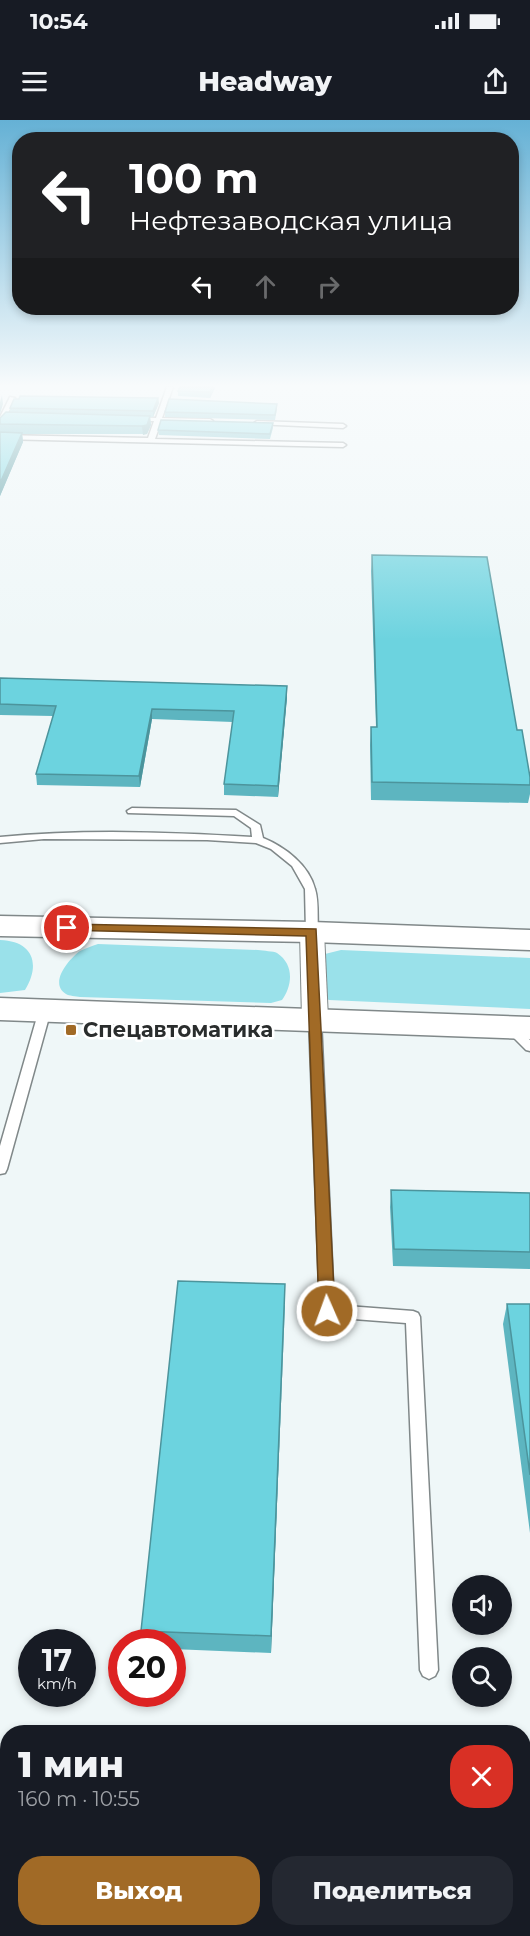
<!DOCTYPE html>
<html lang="ru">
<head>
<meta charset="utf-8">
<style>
  body { margin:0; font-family:Montserrat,sans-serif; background:#242831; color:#f1f3f6; height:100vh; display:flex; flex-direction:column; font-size:22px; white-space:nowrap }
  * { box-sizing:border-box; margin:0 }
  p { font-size:20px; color:#9ea1a6 }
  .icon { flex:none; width:33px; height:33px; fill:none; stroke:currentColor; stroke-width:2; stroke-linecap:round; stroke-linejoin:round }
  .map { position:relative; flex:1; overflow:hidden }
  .side { position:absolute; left:0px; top:1605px; width:531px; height:212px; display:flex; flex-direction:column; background:#171b24; border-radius:24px 24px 0 0; box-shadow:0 3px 9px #0003 }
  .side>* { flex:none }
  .top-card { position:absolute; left:12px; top:12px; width:507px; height:183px; border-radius:24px; box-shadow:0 3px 9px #0003; background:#202124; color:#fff; overflow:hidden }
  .fabs { position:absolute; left:452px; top:1455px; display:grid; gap:12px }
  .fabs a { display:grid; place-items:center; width:60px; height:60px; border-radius:50%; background:#171b24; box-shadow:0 3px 9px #0003; font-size:30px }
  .speed { position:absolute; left:18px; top:1509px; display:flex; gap:12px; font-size:30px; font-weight:700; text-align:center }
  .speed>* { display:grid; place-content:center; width:78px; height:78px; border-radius:50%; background:#171b24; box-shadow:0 3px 9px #0003; line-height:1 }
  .speed small { font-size:15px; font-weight:400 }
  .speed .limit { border:9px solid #d22; background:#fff; color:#111 }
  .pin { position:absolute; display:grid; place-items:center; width:51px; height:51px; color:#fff; margin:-26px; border:3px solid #fff; border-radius:50%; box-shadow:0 2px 6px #0007 }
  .me { position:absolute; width:66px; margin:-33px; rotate:358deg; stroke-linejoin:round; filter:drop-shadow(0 0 4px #0008) }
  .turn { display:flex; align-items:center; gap:21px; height:126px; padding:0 18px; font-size:27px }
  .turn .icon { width:78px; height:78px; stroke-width:2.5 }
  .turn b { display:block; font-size:42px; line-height:51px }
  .lanes { display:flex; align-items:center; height:57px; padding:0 18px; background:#0003; justify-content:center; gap:30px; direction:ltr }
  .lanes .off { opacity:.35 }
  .round { display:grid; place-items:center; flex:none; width:63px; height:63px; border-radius:24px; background:#242831 }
  .head { display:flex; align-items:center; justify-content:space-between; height:102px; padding:0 18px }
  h1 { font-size:36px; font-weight:800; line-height:45px }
  .action { display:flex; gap:12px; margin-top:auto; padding:12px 18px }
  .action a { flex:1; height:69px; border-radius:24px; background:#a16a26; color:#fff; font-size:24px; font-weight:800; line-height:69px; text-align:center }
  .action a+a { background:#242831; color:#f1f3f6 }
  .status { display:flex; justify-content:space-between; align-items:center; height:42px; padding:0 30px; background:#171b24; direction:ltr }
  .status svg { height:16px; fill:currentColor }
  header { display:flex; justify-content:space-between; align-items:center; height:78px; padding:0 18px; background:#171b24; font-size:27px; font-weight:800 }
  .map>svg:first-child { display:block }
  .green { fill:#9ae1ea }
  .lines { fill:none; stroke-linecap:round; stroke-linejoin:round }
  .lane-casing { stroke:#808889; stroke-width:3 }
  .street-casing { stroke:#808889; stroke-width:2 }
  .secondary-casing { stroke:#808889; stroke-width:3 }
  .lane { fill:#fff; fill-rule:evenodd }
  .street { fill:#fff; fill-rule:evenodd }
  .secondary { fill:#fff; fill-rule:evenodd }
  .wall { fill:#5db5c0 }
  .shaded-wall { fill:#4c949c }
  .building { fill:#6cd3df; stroke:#4c949c; stroke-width:1.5 }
  .route { fill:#a16a26; stroke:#694519; stroke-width:1.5 }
  .poi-dot { fill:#a16a26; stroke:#fff; stroke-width:2 }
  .labels { text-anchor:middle; stroke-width:5; stroke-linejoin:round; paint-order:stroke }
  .poi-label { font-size:21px; font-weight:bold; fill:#2a2d2d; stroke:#fff; text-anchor:start }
</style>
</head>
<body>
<div class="status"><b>10:54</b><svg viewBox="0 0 49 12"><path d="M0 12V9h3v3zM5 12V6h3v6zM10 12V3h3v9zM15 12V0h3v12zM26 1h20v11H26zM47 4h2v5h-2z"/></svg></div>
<header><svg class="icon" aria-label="menu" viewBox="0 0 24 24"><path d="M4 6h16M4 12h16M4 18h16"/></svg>Headway<svg class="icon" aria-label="share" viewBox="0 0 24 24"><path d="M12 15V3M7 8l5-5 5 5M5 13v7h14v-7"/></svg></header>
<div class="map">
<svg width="530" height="1816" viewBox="0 0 530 1816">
  <rect width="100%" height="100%" fill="#eff7f8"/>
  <path class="green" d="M 0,820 C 33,821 41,844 25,870 L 0,873 Z
    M 98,824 L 258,830 C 264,831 273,831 277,833 C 295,845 292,866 282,880 L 271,883 L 80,877 C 76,876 69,876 66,874 C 48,863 70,838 80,831 C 86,828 92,826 98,824 Z
    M 341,830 L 530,838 L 530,889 L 329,880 L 322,876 L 325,834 Z"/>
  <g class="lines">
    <defs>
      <path id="lane" d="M 167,267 L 173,267 L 162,298 L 210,299 L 213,301 L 210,303 L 161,302 L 155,319 L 343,323 L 346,325 L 343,327 L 0,319 L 0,315 L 148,318 L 154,301 L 134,301 L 131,299 L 134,297 L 156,298 Z
        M 10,277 L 15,278 L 3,304 L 0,306 L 0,297 Z
        M 257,301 L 343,304 L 346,306 L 343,308 L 255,304 L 254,303 Z
        M 132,688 L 236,690 L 260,705 L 263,718 C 285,727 309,745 315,769 C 319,782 317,799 318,812 L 316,815 L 308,815 L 306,812 L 305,769 L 292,746 L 271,729 L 256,723 L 207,720 L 44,719 L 0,723 L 0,717 C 83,709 169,712 252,717 L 251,708 L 234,696 L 128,693 L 127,691 Z
        M 45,886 L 51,890 L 7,1049 L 5,1053 L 0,1054 L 0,1026 L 39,890 Z
        M 315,895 L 321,899 L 334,1185 L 413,1191 L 418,1193 L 420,1197 L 438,1550 L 435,1556 L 429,1559 L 423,1556 L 420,1550 L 406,1203 L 327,1197 L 322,1195 L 320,1191 L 309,899 Z
        M 512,905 L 516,906 L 530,920 L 530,931 L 526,930 L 508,912 L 506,909 Z"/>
      <path id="street" d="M 312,804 L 320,807 L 324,812 L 328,899 L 324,905 L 315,908 L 306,905 L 302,899 L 300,812 L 304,807 Z"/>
      <path id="secondary" d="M 0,796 L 312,802 L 530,810 L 530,830 L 312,822 L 0,816 Z
        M 0,878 L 530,897 L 530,919 L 0,900 Z"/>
    </defs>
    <use href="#lane" class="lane-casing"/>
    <use href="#street" class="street-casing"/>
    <use href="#secondary" class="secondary-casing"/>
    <use href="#lane" class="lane"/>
    <use href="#street" class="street"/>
    <use href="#secondary" class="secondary"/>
  </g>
  <path class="wall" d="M 180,267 L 215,267 L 215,268 L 210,278 L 178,276 L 178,271 Z
    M 158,278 L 159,283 L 153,297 L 150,297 L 151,305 L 147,314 L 22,314 L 23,322 L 0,376 L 0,298 L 10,292 L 10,288 Z
    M 277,284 L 277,289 L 275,300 L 165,297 L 165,292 Z
    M 273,303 L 273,308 L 270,319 L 159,315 L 158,310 Z
    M 372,435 L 517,610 L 530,657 L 530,674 L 528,683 L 371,680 L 370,625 L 371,607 L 376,607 L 371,451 Z
    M 0,558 L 287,566 L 287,577 L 278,677 L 224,675 L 224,664 L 233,602 L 152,599 L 140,667 L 37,665 L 36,654 L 53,596 L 0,595 Z
    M 391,1070 L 530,1073 L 530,1149 L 393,1146 L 390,1087 Z
    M 285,1184 L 271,1533 L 172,1529 L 172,1522 L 143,1522 L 141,1511 Z
    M 507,1184 L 530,1184 L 530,1413 L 503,1204 Z
    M 0,1683 L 8,1683 L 8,1804 L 0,1804 Z
    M 319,1809 L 355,1809 L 355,1811 Z"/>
  <path class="shaded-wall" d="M 213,267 L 215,267 L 215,268 L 210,278 L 210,272 Z
    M 2,275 L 3,284 L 0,294 L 0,282 Z
    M 158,278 L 159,283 L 153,297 L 153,291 Z
    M 150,296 L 151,305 L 147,314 L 143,315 L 142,306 Z
    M 22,313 L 23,322 L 0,376 L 0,363 Z
    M 287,566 L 287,577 L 278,677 L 278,666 Z
    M 152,589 L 152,599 L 140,667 L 139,656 Z
    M 285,1184 L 271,1533 L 271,1516 Z"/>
  <path class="building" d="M 180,267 L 213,267 L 210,272 L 178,271 Z
    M 20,276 L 158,278 L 153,291 L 10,288 L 14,279 L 19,279 Z
    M 169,279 L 277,284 L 275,295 L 165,292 Z
    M 6,292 L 150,296 L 147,305 L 142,306 L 0,304 L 0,298 Z
    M 161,300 L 273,303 L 270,314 L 158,310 Z
    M 0,312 L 22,313 L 0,363 Z
    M 372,435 L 487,437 L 517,610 L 522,610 L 530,657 L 530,665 L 372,662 L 371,607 L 377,607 Z
    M 0,558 L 287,566 L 278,666 L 224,664 L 234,591 L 152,589 L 139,656 L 36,654 L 56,586 L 0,584 Z
    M 391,1070 L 530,1073 L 530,1132 L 394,1129 Z
    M 178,1161 L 285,1164 L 271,1516 L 141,1511 Z
    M 507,1184 L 530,1184 L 530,1355 Z
    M 0,1683 L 8,1683 L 8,1794 L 0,1794 Z"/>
  <linearGradient id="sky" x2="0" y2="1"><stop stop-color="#65b1d5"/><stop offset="0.51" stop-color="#f8fbfc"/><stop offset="1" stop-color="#f8fbfc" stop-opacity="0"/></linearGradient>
  <rect width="530" height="521" fill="url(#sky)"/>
  <path class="route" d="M 67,804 L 316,809 L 335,1191 L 333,1196 L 327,1198 L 321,1196 L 319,1191 L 306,816 L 62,810 L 61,808 L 62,805 Z"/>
  <rect class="poi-dot" x="65" y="904" width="12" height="12" rx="3"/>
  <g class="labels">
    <g class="poi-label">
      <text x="83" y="917">Спецавтоматика</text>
    </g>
  </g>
</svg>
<div class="fabs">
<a><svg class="icon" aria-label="sound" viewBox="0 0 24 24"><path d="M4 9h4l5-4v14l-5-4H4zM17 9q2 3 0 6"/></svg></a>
<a><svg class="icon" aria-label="search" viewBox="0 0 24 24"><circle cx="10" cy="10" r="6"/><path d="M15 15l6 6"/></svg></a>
</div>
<div class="speed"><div>17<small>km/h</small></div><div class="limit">20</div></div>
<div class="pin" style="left:67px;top:808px;background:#d93025"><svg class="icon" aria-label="arrive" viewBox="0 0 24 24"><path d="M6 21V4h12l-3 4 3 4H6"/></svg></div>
<svg class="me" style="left:327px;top:1191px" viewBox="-20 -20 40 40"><circle r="17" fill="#a16a26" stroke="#fff" stroke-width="3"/><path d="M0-11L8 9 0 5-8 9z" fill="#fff"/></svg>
<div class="top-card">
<div class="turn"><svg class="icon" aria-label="left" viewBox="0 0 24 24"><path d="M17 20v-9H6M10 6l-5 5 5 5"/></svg><div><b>100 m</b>Нефтезаводская улица</div></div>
<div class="lanes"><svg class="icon" aria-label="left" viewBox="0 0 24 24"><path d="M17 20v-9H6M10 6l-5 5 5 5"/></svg><svg class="icon off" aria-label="ahead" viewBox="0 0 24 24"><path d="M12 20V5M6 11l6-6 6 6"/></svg><svg class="icon off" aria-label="right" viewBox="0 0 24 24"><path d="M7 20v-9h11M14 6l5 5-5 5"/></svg></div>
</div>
<section class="side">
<div class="head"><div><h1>1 мин</h1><p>160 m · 10:55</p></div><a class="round" style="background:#d93025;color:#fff"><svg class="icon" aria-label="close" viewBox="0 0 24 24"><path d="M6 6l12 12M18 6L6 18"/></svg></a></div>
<div class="action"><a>Выход</a><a>Поделиться</a></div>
</section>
</div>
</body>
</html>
